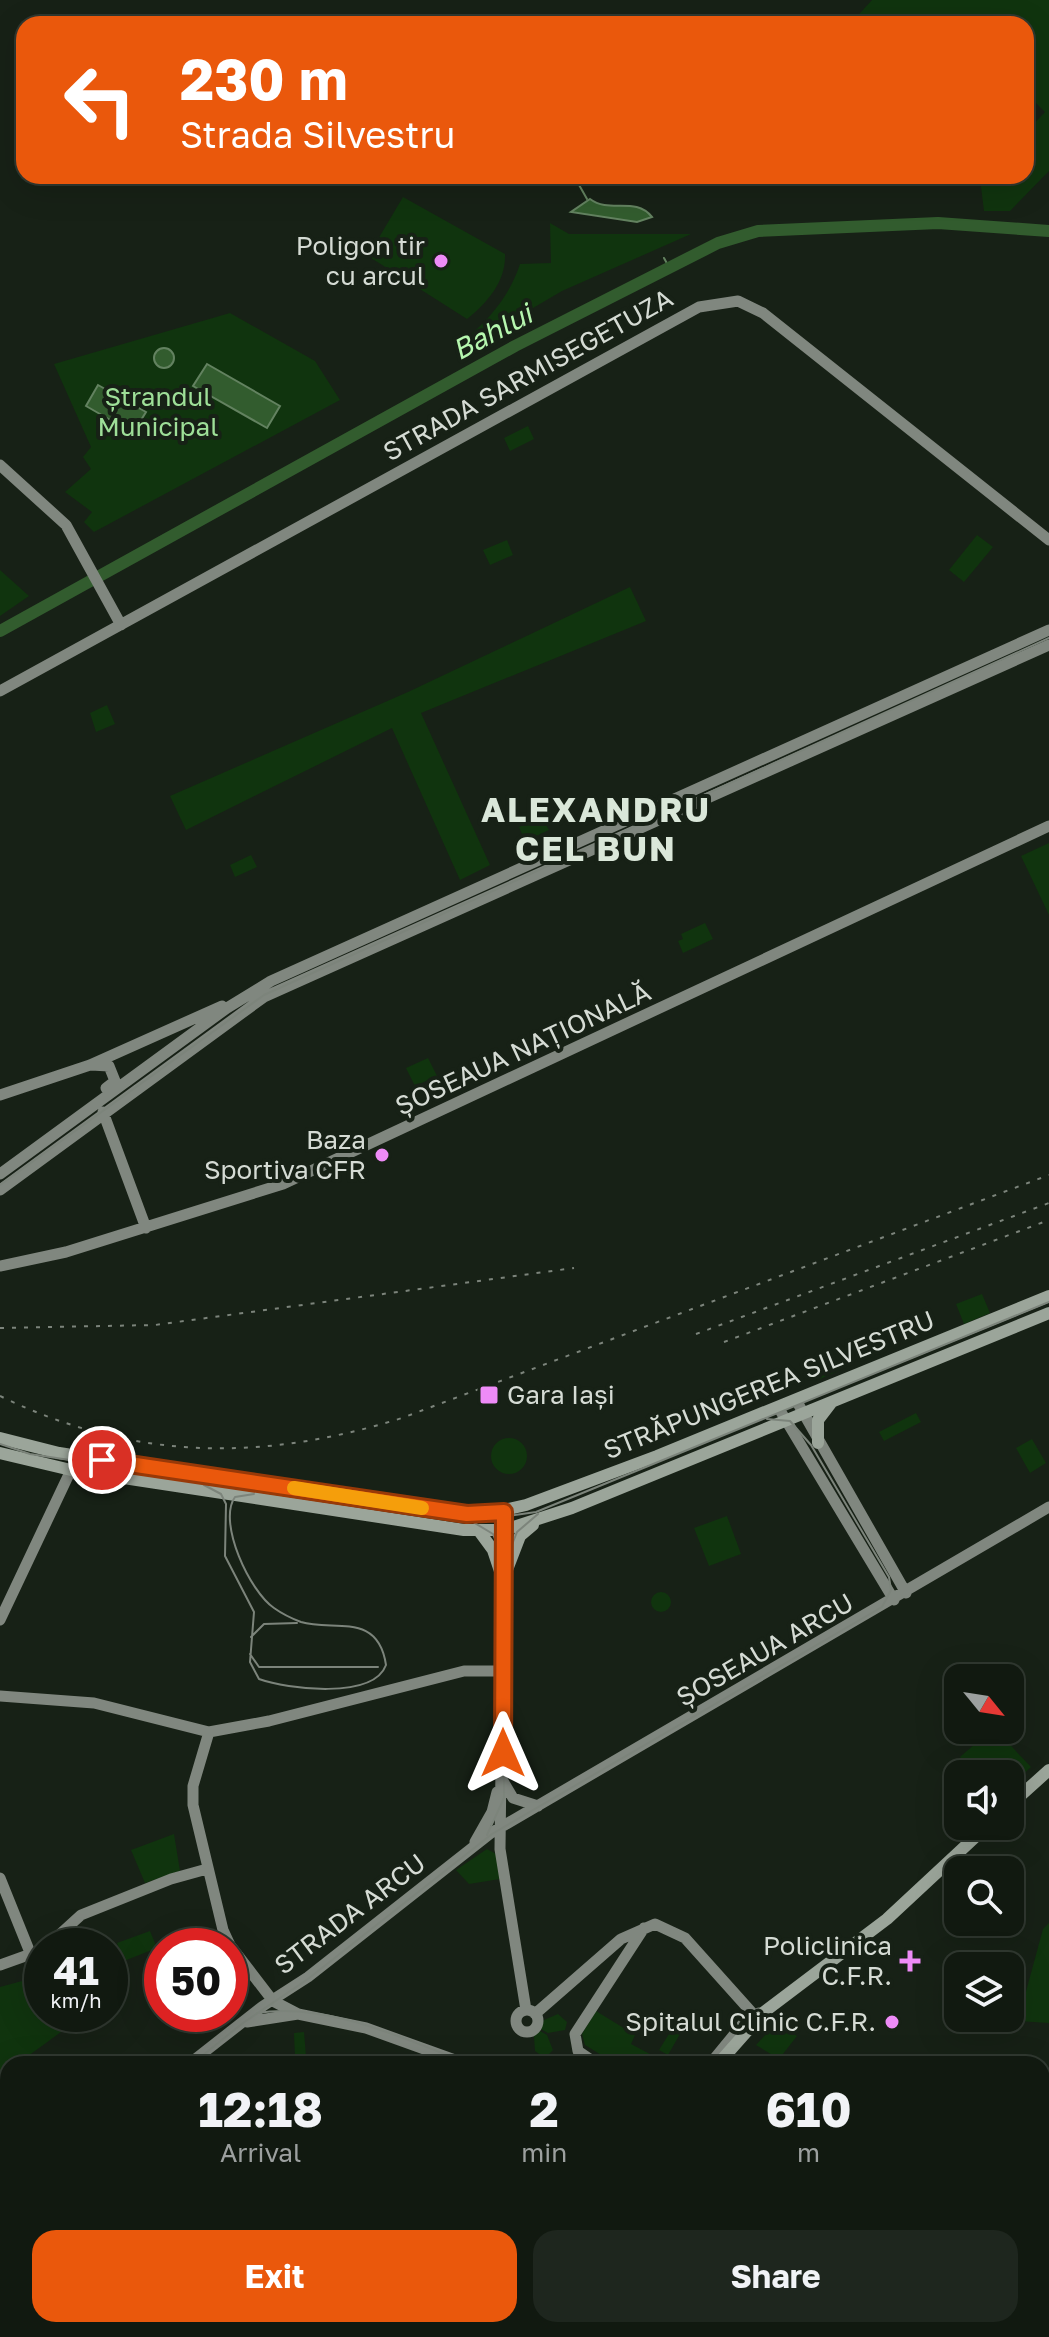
<!DOCTYPE html>
<html lang="en">
<head>
<meta charset="utf-8">
<style>
  body { margin:0; font-family:"Golos Text",sans-serif; background:#1e261e; color:#f1f3f6; height:100vh; display:flex; flex-direction:column; font-size:30px; white-space:nowrap }
  * { box-sizing:border-box; margin:0 }
  p { font-size:26px; color:#9ca09f }
  .icon { flex:none; width:44px; height:44px; fill:none; stroke:currentColor; stroke-width:2; stroke-linecap:round; stroke-linejoin:round }
  .map { position:relative; flex:1; overflow:hidden }
  .details { position:absolute; left:0px; top:2056px; width:1050px; height:282px; display:flex; flex-direction:column; background:#111910; border-radius:24px 24px 0 0; box-shadow:0 8px 32px #0002,0 0 0 2px #303830 }
  .details>* { flex:none }
  .guide { position:absolute; left:16px; top:16px; width:1018px; height:168px; border-radius:24px; box-shadow:0 8px 32px #0002,0 0 0 2px #303830; background:#ea580c; color:#fff; overflow:hidden }
  .needle { width:52px; rotate:120deg }
  .fabs { position:absolute; left:944px; top:1664px; display:grid; gap:16px }
  .fabs a { display:grid; place-items:center; width:80px; height:80px; border-radius:16px; background:#111910; box-shadow:0 8px 32px #0002,0 0 0 2px #303830; font-size:40px }
  .speed { position:absolute; left:24px; top:1928px; display:flex; gap:16px; font-size:40px; font-weight:700; text-align:center }
  .speed>* { display:grid; place-content:center; width:104px; height:104px; border-radius:50%; background:#111910; box-shadow:0 8px 32px #0002,0 0 0 2px #303830; line-height:1 }
  .speed small { font-size:20px; font-weight:400 }
  .speed .limit { border:12px solid #d22; background:#fff; color:#111 }
  .pin { position:absolute; display:grid; place-items:center; width:68px; height:68px; color:#fff; margin:-34px; border:4px solid #fff; border-radius:50%; box-shadow:0 2px 8px #0007 }
  .me { position:absolute; width:88px; margin:-44px; rotate:0deg; stroke-linejoin:round; filter:drop-shadow(0 0 6px #0008) }
  .turn { display:flex; align-items:center; gap:28px; height:168px; padding:0 32px; font-size:36px }
  .turn .icon { width:104px; height:104px; stroke-width:2.5 }
  .turn b { display:block; font-size:56px; line-height:68px }
  .eta { display:flex; justify-content:space-evenly; align-items:center; height:136px; text-align:center }
  .eta b { font-size:48px; font-weight:700; line-height:56px }
  .button { display:flex; gap:16px; margin-top:auto; padding:16px 32px }
  .button a { flex:1; height:92px; border-radius:24px; background:#ea580c; color:#fff; font-size:32px; font-weight:700; line-height:92px; text-align:center }
  .button a+a { background:#1e261e; color:#f1f3f6 }
  .map>svg:first-child { display:block }
  .green { fill:#10340e }
  .water { fill:#325c2e; stroke:#638260; stroke-width:2 }
  .lines { fill:none; stroke-linecap:round; stroke-linejoin:round }
  .stream { stroke:#638260; stroke-width:2 }
  .river { stroke:#325c2e; stroke-width:12 }
  .secondary { stroke:#80877f; stroke-width:11 }
  .primary { stroke:#9ba59a; stroke-width:12 }
  .tram { stroke:#7c847b; stroke-width:2 }
  .rail { stroke:#7c847b; stroke-width:2; stroke-dasharray:4 8; stroke-linecap:butt }
  .route-casing { stroke:#983908; stroke-width:20 }
  .route { stroke:#ea580c; stroke-width:14 }
  .slow { stroke:#f59e0b; stroke-width:14 }
  .poi-dot { fill:#ee8bf7; stroke:#172116; stroke-width:3 }
  .labels { text-anchor:middle; stroke-width:8; stroke-linejoin:round; paint-order:stroke }
  .poi-label { font-size:26px; fill:#d5dbd4; stroke:#172116; text-anchor:end }
  .street-label { font-size:26px; fill:#d5dbd4; stroke:#172116 }
  .park-label { font-size:26px; fill:#9edf98; stroke:#172116 }
  .water-label { font-size:28px; font-style:italic; fill:#b6f7af; stroke:#172116 }
  .district-label { font-size:34px; font-weight:bold; letter-spacing:2px; fill:#dae7d9; stroke:#172116 }
</style>
</head>
<body>
<div class="map">
<svg width="1049" height="2337" viewBox="0 0 1049 2337">
  <rect width="100%" height="100%" fill="#172116"/>
  <path class="green" d="M 872,0 L 1049,0 L 1049,171 L 1010,211 L 984,211 L 980,179 L 983,176 L 1026,176 L 1026,132 L 1045,112 L 1026,93 L 1026,24 L 850,24 Z
    M 403,197 L 505,254 C 506,281 488,302 467,319 L 368,256 Z
    M 550,223 L 569,234 L 691,234 L 562,291 L 516,318 L 464,341 C 490,318 509,297 520,264 L 551,263 Z
    M 230,313 L 315,361 L 340,400 L 94,532 L 84,522 L 92,512 L 65,492 L 91,469 L 83,457 L 91,447 L 54,364 Z
    M 528,426 L 534,439 L 510,451 L 504,438 Z
    M 977,535 L 993,547 L 964,582 L 949,570 Z
    M 507,540 L 513,555 L 490,565 L 483,550 Z
    M 0,570 L 29,596 L 0,616 Z
    M 630,587 L 646,621 L 421,713 L 490,865 L 460,880 L 392,728 L 186,830 L 170,796 L 408,692 Z
    M 107,705 L 115,724 L 96,732 L 90,713 Z
    M 536,819 L 545,823 L 549,830 L 525,841 L 519,827 Z
    M 1049,843 L 1049,915 L 1021,856 Z
    M 251,855 L 257,867 L 235,877 L 230,865 Z
    M 705,923 L 713,939 L 683,953 L 678,941 L 683,939 L 681,934 Z
    M 428,1058 L 437,1076 L 415,1086 L 406,1068 Z
    M 982,1294 L 990,1313 L 964,1324 L 956,1304 Z
    M 834,1356 L 840,1370 L 820,1379 L 814,1365 Z
    M 916,1413 L 921,1422 L 884,1441 L 879,1432 Z
    M491 1456a18 18 0 1 1 36 0a18 18 0 1 1-36 0Z
    M 1032,1439 L 1046,1463 L 1030,1473 L 1016,1448 Z
    M 727,1516 L 741,1554 L 709,1566 L 694,1528 Z
    M651 1602a10 10 0 1 1 20 0a10 10 0 1 1-20 0Z
    M 991,1730 L 996,1730 L 1031,1767 L 1010,1787 L 1010,1774 L 976,1774 L 960,1757 Z
    M 174,1834 L 180,1871 L 145,1883 L 131,1850 Z
    M 487,1849 L 496,1854 L 500,1879 L 469,1884 L 456,1870 Z
    M 1049,1923 L 1049,2023 L 1018,2021 L 1043,1929 Z
    M 150,1931 L 157,1948 L 124,1961 L 117,1943 Z
    M 33,1978 L 42,1999 L 42,2014 L 49,2014 L 51,2020 L 61,2014 L 93,2014 L 68,2027 L 17,2064 L 8,2064 L 8,2070 L 0,2074 L 0,1987 Z
    M 596,2011 L 635,2035 L 631,2044 L 665,2062 L 668,2057 L 680,2064 L 616,2064 L 585,2045 L 582,2034 Z
    M 558,2014 L 567,2022 L 565,2030 L 548,2033 L 541,2029 L 544,2020 Z
    M 777,2022 L 797,2036 L 779,2059 L 756,2045 Z
    M 672,2029 L 680,2034 L 668,2055 L 659,2050 Z
    M 540,2031 L 547,2035 L 553,2050 L 545,2058 L 535,2051 L 534,2036 Z
    M 304,2032 L 306,2056 L 295,2057 L 294,2033 Z
    M 329,2330 L 407,2330 L 411,2337 L 319,2337 Z"/>
  <path class="water" d="M 590,199 C 610,214 635,196 652,217 L 637,222 L 571,212 Z
    M154 358a10 10 0 1 1 20 0a10 10 0 1 1-20 0Z
    M 207,364 L 280,406 L 267,428 L 193,386 Z
    M 98,385 L 146,412 L 133,433 L 86,406 Z"/>
  <g class="lines">
    <path class="stream" d="M 574,176 L 587,199
      M 664,258 L 670,269"/>
    <path class="river" d="M 0,631 L 515,346 L 718,243 L 758,231 L 938,223 L 1049,231"/>
    <path class="secondary" d="M 0,465 L 66,525 L 121,625
      M 0,691 L 699,307 L 738,301 L 763,313 L 1049,540
      M 91,1065 L 109,1066 L 115,1081 L 106,1088
      M 0,1095 L 90,1065 L 222,1006
      M 103,1112 L 146,1228
      M 0,1174 L 227,1008 L 271,981 L 1049,630
      M 0,1190 L 264,997 L 1049,645
      M 0,1266 L 66,1252 L 283,1184 L 1049,826
      M 796,1400 L 906,1593
      M 778,1407 L 894,1600
      M 504,1512 L 500,1849 L 526,2010
      M 0,1620 L 71,1470
      M 0,1696 L 94,1703 L 209,1732 L 269,1721 L 464,1671 L 503,1671
      M 209,1732 L 193,1786 L 193,1805 L 223,1930 L 230,1945 L 273,2001 L 298,2014 L 366,2028 L 466,2064
      M 503,1781 L 513,1798 L 538,1806
      M 475,1842 L 492,1812 L 497,1792
      M 0,1878 L 31,1955
      M 47,1946 L 81,1915 L 171,1879 L 207,1869
      M 0,1965 L 42,1950
      M516 2021a11 11 0 1 1 22 0a11 11 0 1 1-22 0Z
      M 535,2014 L 621,1939 L 655,1924 L 685,1938 L 754,2015
      M 247,2022 L 298,2014
      M 189,2064 L 263,2006 L 308,1977 L 491,1833 L 1049,1507
      M 597,2064 L 578,2051 L 575,2034 L 644,1928
      M 710,2064 L 742,2025 L 759,2013
      M 0,2123 L 8,2123
      M 1042,2125 L 1049,2125
      M 0,2134 L 8,2134
      M 0,2258 L 8,2270
      M 48,2330 L 52,2337"/>
    <path class="primary" d="M 0,1438 L 59,1453 L 478,1516 L 526,1505 L 657,1456 L 1049,1296
      M 818,1443 L 818,1420 L 831,1403
      M 0,1453 L 71,1470 L 464,1530 L 504,1530 L 572,1508 L 1049,1313
      M 479,1531 L 493,1550 L 503,1580
      M 503,1580 L 520,1536 L 533,1525
      M 1010,1805 L 1049,1770
      M 718,2064 L 764,2012 L 887,1919 L 987,1826
      M 280,2337 L 291,2330
      M 308,2337 L 311,2330"/>
    <path class="tram" d="M 0,1185 L 264,995 L 1049,638
      M 0,1444 L 30,1454 L 473,1521 L 536,1512 L 1049,1302
      M 204,1485 L 221,1494 L 226,1504 L 225,1556 L 254,1612 L 250,1662 L 259,1679 C 287,1689 373,1700 386,1665 C 378,1611 333,1632 301,1622 C 293,1619 281,1613 274,1608 C 250,1592 217,1522 235,1497 L 254,1494
      M 473,1522 L 493,1534 L 505,1562 L 504,1798 L 487,1835
      M 505,1562 L 517,1532 L 538,1514
      M 251,1637 L 264,1624 L 297,1623
      M 250,1654 L 259,1667 L 378,1667
      M 257,2013 C 328,2002 405,2039 470,2064
      M 192,2064 L 243,2023 L 308,1979 L 492,1834 L 882,1607 L 891,1590 L 889,1577 L 811,1445 L 790,1421 L 767,1419
      M 1042,2123 L 1049,2123
      M 0,2222 L 8,2215"/>
    <path class="rail" d="M 0,1328 L 155,1325 L 574,1268
      M 696,1334 L 1049,1203
      M 724,1342 L 1049,1220
      M 0,1396 C 134,1461 262,1462 402,1418 L 1049,1175"/>
  </g>
  <g class="lines">
    <defs>
      <path id="route" d="M 102,1460 L 467,1514 L 504,1512 L 503,1753"/>
    </defs>
    <use href="#route" class="route-casing"/>
    <use href="#route" class="route"/>
    <path class="slow" d="M 294,1488 L 422,1508"/>
  </g>
  <g class="poi-dot">
    <circle cx="441" cy="261" r="8"/>
    <circle cx="382" cy="1155" r="8"/>
    <rect x="479" y="1385" width="20" height="20" rx="4"/>
    <path d="M906 1949h8v8h8v8h-8v8h-8v-8h-8v-8h8z"/>
    <circle cx="892" cy="2022" r="8"/>
  </g>
  <g class="labels">
    <g class="poi-label">
      <text x="425" y="255">Poligon tir<tspan x="425" dy="30">cu arcul</tspan></text>
      <text x="366" y="1149">Baza<tspan x="366" dy="30">Sportiva CFR</tspan></text>
      <text x="507" y="1404" text-anchor="start">Gara Iași</text>
      <text x="892" y="1955">Policlinica<tspan x="892" dy="30">C.F.R.</tspan></text>
      <text x="876" y="2031">Spitalul Clinic C.F.R.</text>
    </g>
    <g class="street-label">
      <text transform="translate(528 375) rotate(-29)" y="9">STRADA SARMISEGETUZA</text>
      <text transform="translate(523 1049) rotate(-25)" y="9">ȘOSEAUA NAȚIONALĂ</text>
      <text transform="translate(769 1385) rotate(-22)" y="9">STRĂPUNGEREA SILVESTRU</text>
      <text transform="translate(765 1650) rotate(-30)" y="9">ȘOSEAUA ARCU</text>
      <text transform="translate(350 1914) rotate(-37)" y="9">STRADA ARCU</text>
    </g>
    <g class="park-label">
      <text x="158" y="406">Ștrandul<tspan x="158" dy="30">Municipal</tspan></text>
    </g>
    <g class="water-label">
      <text transform="translate(492 332) rotate(-28)" y="10">Bahlui</text>
    </g>
    <g class="district-label">
      <text x="596" y="822">ALEXANDRU<tspan x="596" dy="39">CEL BUN</tspan></text>
    </g>
  </g>
</svg>
<div class="fabs">
<a><svg class="needle" viewBox="-14 -14 28 28"><path d="M0-13l5 13h-10z" fill="#e53935"/><path d="M0 13l5-13h-10z" fill="#9ca09f"/></svg></a>
<a><svg class="icon" aria-label="sound" viewBox="0 0 24 24"><path d="M4 9h4l5-4v14l-5-4H4zM17 9q2 3 0 6"/></svg></a>
<a><svg class="icon" aria-label="search" viewBox="0 0 24 24"><circle cx="10" cy="10" r="6"/><path d="M15 15l6 6"/></svg></a>
<a><svg class="icon" aria-label="layers" viewBox="0 0 24 24"><path d="M12 4l9 5-9 5-9-5zM3 14l9 5 9-5"/></svg></a>
</div>
<div class="speed"><div>41<small>km/h</small></div><div class="limit">50</div></div>
<div class="pin" style="left:102px;top:1460px;background:#d93025"><svg class="icon" aria-label="arrive" viewBox="0 0 24 24"><path d="M6 21V4h12l-3 4 3 4H6"/></svg></div>
<svg class="me" style="left:503px;top:1753px" viewBox="-20 -20 40 40"><path d="M0-17L14 15 0 8-14 15z" fill="#ea580c" stroke="#fff" stroke-width="4"/></svg>
<div class="guide">
<div class="turn"><svg class="icon" aria-label="left" viewBox="0 0 24 24"><path d="M17 20v-9H6M10 6l-5 5 5 5"/></svg><div><b>230 m</b>Strada Silvestru</div></div>
</div>
<section class="details">
<div class="eta">
<div><b>12:18</b><p>Arrival</p></div>
<div><b>2</b><p>min</p></div>
<div><b>610</b><p>m</p></div>
</div>
<div class="button"><a>Exit</a><a>Share</a></div>
</section>
</div>
</body>
</html>
